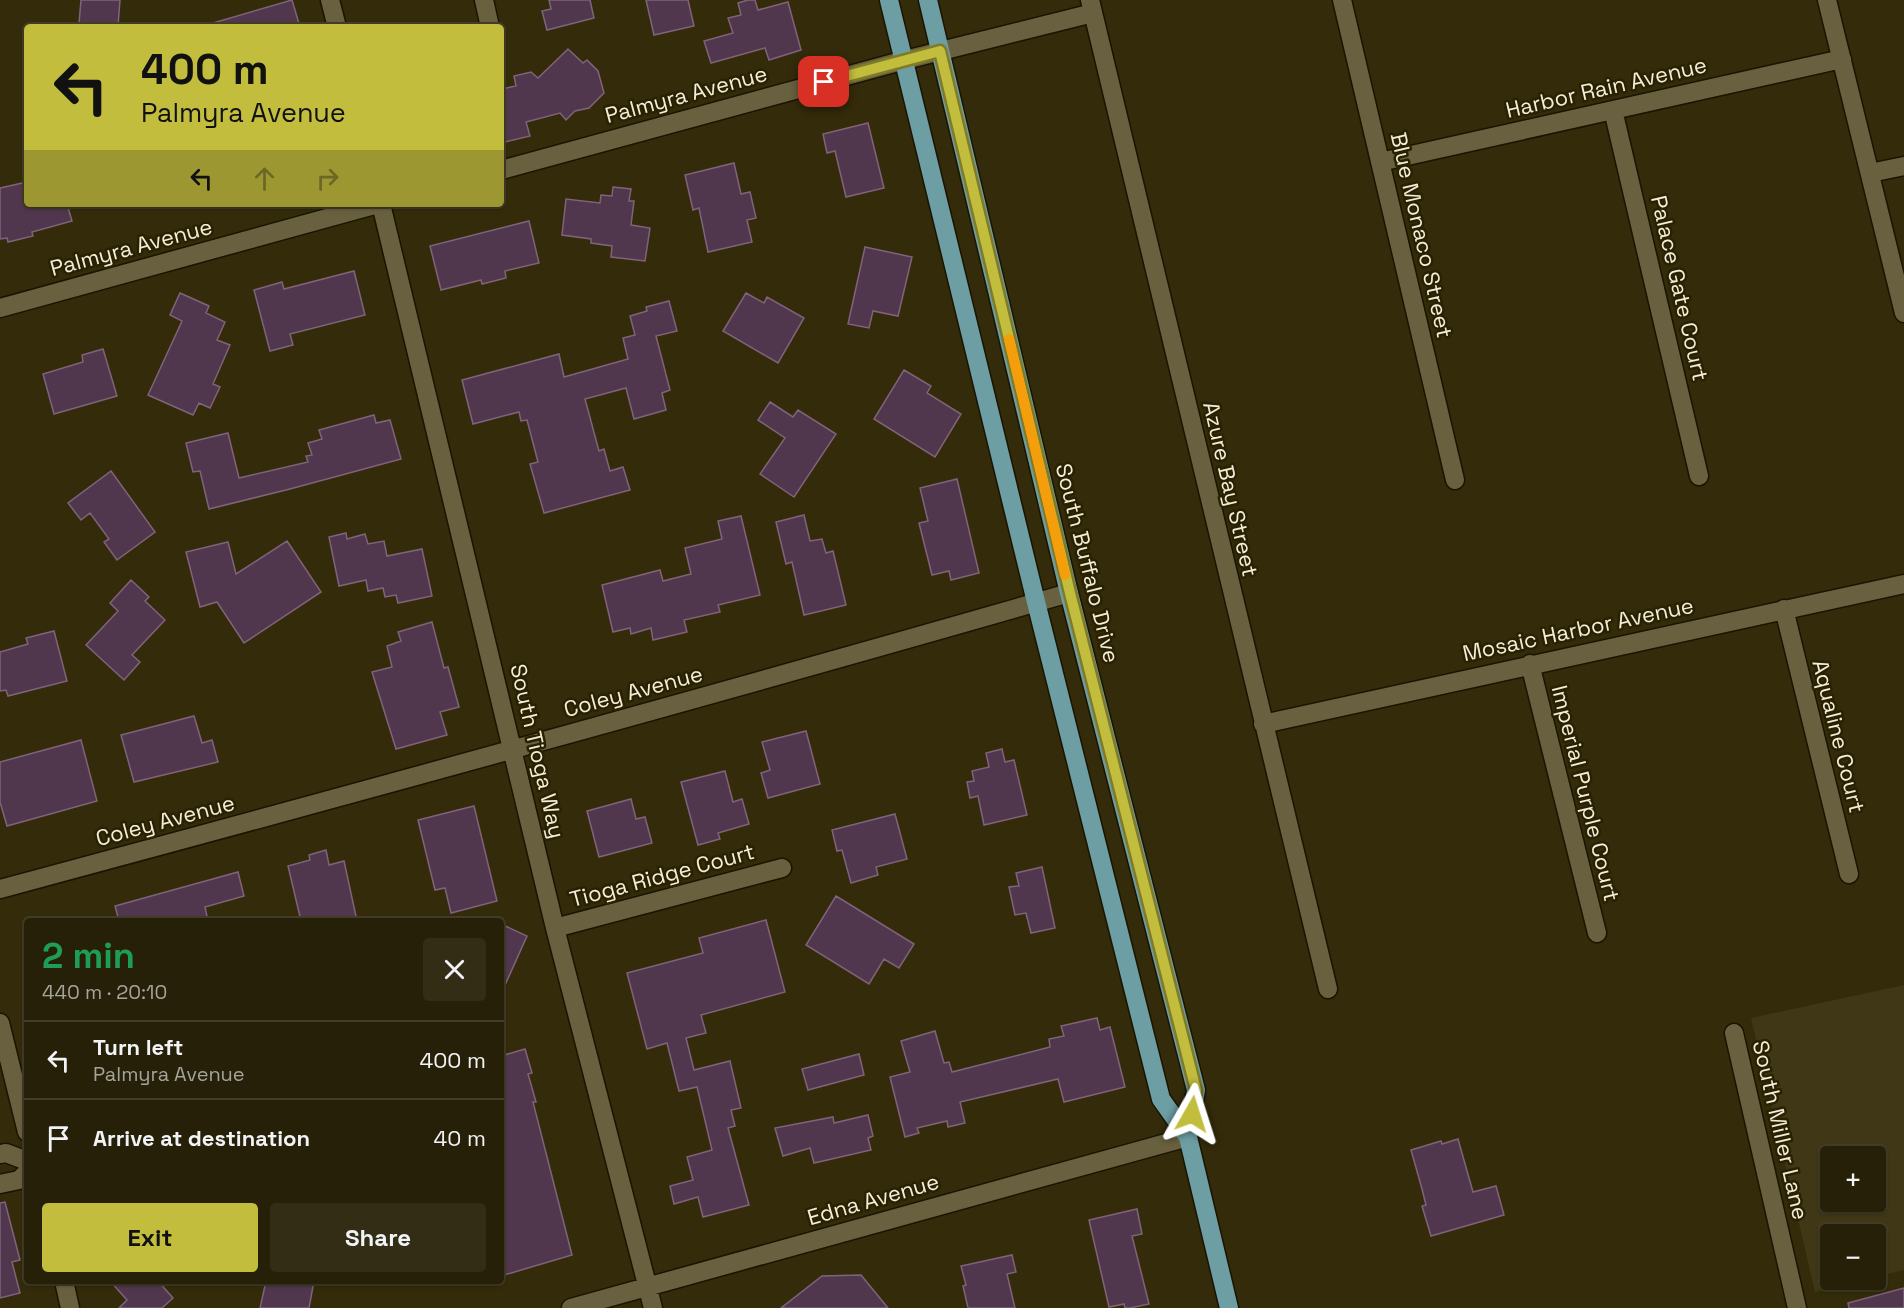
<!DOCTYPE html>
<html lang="en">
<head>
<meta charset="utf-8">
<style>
  body { margin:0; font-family:"Space Grotesk",sans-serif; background:#332d16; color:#f1f3f6; height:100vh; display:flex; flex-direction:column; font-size:22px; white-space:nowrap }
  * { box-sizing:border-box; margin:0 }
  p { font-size:20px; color:#a4a39c }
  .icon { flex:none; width:33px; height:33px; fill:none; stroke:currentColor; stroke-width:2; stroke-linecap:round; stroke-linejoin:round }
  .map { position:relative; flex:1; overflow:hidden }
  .details { position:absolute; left:24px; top:918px; width:480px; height:366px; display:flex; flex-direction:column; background:#272008; border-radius:6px; box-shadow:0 2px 4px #0004,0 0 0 2px #433e29 }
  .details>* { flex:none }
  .banner { position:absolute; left:24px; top:24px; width:480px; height:183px; border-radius:6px; box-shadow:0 2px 4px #0004,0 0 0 2px #433e29; background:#c3bd3e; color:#111; overflow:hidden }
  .buttons { position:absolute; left:1820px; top:1146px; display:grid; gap:12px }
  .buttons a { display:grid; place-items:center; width:66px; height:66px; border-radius:6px; background:#272008; box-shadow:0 2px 4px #0004,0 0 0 2px #433e29; font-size:30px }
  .pin { position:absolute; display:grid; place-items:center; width:51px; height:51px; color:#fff; margin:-26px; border-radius:12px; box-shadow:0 3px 9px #0006 }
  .me { position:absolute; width:66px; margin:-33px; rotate:6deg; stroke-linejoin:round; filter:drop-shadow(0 0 4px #0008) }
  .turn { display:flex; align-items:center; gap:21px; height:126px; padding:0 18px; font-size:27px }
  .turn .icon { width:78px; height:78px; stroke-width:2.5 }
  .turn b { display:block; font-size:42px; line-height:51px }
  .lanes { display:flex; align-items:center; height:57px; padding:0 18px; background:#0003; justify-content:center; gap:30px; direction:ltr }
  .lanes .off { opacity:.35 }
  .round { display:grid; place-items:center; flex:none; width:63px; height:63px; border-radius:6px; background:#332d16 }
  .headline { display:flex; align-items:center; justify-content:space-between; height:102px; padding:0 18px }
  h1 { font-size:36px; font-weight:800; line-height:45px; color:#1e9e55 }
  .button { display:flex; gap:12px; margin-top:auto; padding:12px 18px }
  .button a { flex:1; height:69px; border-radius:6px; background:#c3bd3e; color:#111; font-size:24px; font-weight:800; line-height:69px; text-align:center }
  .button a+a { background:#332d16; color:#f1f3f6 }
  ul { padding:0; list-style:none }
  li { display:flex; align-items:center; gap:18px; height:78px; padding:0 18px; border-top:2px solid #433e29 }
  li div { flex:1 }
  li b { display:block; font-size:22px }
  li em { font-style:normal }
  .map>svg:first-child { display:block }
  .sand { fill:#3f3716; fill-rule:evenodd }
  .building { fill:#51374d; stroke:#7f637a; stroke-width:1.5 }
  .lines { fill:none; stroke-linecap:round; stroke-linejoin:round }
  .minor-casing { stroke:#1a1400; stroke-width:21 }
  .major-casing { stroke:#1a1400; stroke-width:21 }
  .minor { stroke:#69603f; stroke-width:18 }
  .major { stroke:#6d9ea4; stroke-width:18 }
  .route-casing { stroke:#7f7b28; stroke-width:15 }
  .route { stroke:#c3bd3e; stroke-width:10 }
  .slow { stroke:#f59e0b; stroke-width:10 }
  .labels { text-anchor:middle; stroke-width:5; stroke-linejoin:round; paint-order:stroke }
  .street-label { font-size:22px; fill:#f3eedb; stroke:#2a2101 }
</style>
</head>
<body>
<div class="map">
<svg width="1904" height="1308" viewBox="0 0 1904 1308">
  <rect width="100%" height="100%" fill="#342b0a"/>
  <path class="sand" d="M 1904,985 L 1904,1270 L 1875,1277 L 1875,1234 L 1830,1234 L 1830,1280 L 1866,1280 L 1815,1292 L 1751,1018 ZM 1830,1156 L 1875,1156 L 1875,1202 L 1830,1202 Z"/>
  <path class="building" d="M 81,0 L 120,0 L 118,26 L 79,23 Z
    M 292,0 L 300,27 L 214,27 L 213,23 Z
    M 549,0 L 590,0 L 594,18 L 547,30 L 542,11 L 551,9 Z
    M 646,0 L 688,0 L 694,26 L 654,35 Z
    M 748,0 L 755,0 L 758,10 L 788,2 L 801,50 L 769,60 L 765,48 L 711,63 L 704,41 L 733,33 L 728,18 L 741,15 L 738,3 Z
    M 568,49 L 583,63 L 587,60 L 598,71 L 604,93 L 589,108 L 575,111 L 566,120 L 560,113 L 526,122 L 530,136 L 501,143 L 501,89 L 516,86 L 514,76 L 531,72 L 538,78 Z
    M 868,123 L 884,188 L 846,197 L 835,151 L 827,153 L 823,134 Z
    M 734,163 L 741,194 L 750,192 L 756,218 L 747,220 L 752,242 L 708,252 L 699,208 L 693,210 L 685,175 Z
    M 27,182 L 27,204 L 67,204 L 72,221 L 32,232 L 33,236 L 8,242 L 7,238 L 0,239 L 0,188 Z
    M 613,187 L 631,189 L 629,201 L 634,201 L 631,225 L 650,228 L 645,261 L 611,257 L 612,246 L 591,243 L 591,239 L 562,235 L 566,199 L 600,203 L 601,195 L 612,196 Z
    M 529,221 L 539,263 L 505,271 L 506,278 L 482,284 L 481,280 L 441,290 L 430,246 Z
    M 865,247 L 912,257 L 898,316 L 873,311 L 869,328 L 848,324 Z
    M 354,271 L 365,315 L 290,334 L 293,345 L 270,351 L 254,290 L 282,282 L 284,289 Z
    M 180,293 L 209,306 L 206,313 L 225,322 L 217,340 L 230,345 L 213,384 L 220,387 L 210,408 L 199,403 L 193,415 L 148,395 L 182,321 L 170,315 Z
    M 746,293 L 764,303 L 767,297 L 804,318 L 778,363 L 723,331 Z
    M 669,301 L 677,331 L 656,336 L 670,390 L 662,393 L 666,410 L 634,419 L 626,388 L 585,399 L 599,451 L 604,449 L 610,471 L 623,467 L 630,490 L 544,513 L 530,464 L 538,462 L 527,420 L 521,421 L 519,412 L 473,424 L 462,380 L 559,354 L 564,377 L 628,359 L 623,338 L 635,335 L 630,316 L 647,311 L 646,307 Z
    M 103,349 L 117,396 L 54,414 L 43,374 L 83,362 L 82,355 Z
    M 904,370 L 931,386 L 927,393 L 961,414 L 935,457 L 874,419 Z
    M 770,402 L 793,417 L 798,410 L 836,434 L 794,497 L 760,474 L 785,438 L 758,420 Z
    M 374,415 L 376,423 L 390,420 L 401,459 L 290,489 L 209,509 L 200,471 L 193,472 L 186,443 L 228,433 L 239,478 L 308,462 L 306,456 L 312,455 L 308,443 L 322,439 L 319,430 Z
    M 111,471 L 155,532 L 117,560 L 104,542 L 109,539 L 90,513 L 81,520 L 68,503 Z
    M 957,479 L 979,573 L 951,580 L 949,571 L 932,575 L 919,523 L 928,521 L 920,488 Z
    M 804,515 L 810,541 L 822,539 L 826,553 L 833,551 L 846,605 L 804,615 L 792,562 L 786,564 L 776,522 Z
    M 741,516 L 760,595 L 718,605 L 720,612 L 684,620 L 687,632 L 653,640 L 651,628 L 631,634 L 630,628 L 613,632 L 602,585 L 660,570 L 663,581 L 691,574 L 685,548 L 722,539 L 718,521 Z
    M 346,533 L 347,539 L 365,534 L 368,544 L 384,541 L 387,556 L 422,549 L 432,596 L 398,603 L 396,595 L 385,597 L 383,588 L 368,591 L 366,580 L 339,586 L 329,537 Z
    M 287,541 L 321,592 L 244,643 L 217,602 L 200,607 L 186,552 L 228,542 L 236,574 Z
    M 131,580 L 149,597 L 145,601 L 165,620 L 132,655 L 140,662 L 124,680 L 86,645 L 118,611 L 110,603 Z
    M 432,622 L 444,668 L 448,667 L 459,707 L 440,712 L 447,735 L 396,749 L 372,672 L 392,667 L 387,646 L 401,641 L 398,632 Z
    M 54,631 L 67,681 L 8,696 L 6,690 L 0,691 L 0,652 L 28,644 L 26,638 Z
    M 194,716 L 202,743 L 212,740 L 218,762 L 134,782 L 121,735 Z
    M 806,731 L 820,784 L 768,798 L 761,773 L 770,770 L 762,742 Z
    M 81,740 L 97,801 L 7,826 L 0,802 L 0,762 Z
    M 1002,749 L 1005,762 L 1014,760 L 1027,815 L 984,825 L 978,796 L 970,798 L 967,782 L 974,781 L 972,771 L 989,767 L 986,753 Z
    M 725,771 L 733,802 L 742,799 L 749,824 L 718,833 L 720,839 L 698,845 L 681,782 Z
    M 631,799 L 636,819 L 645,817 L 652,843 L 599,857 L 587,811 Z
    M 474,806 L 497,901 L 451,913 L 445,888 L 435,890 L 418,820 Z
    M 895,814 L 907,859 L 876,867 L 878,875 L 851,883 L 842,850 L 837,851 L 832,830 Z
    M 326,850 L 329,865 L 344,861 L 357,921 L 301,921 L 288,866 L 310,860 L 309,855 Z
    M 1042,867 L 1055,928 L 1031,933 L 1026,913 L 1015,915 L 1009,887 L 1019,886 L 1016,873 Z
    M 238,872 L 244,896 L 205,907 L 208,921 L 119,921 L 115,906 Z
    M 836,896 L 914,944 L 899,968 L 884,959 L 869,984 L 806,945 Z
    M 766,920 L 785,992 L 701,1015 L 706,1033 L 686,1038 L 694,1070 L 730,1061 L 741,1108 L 731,1110 L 735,1126 L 728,1128 L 749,1205 L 703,1217 L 698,1197 L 674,1204 L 670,1186 L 693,1180 L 687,1157 L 712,1150 L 697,1087 L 679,1091 L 667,1043 L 647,1049 L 627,973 L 703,953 L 699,938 Z
    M 501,924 L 527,936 L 501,994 Z
    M 1097,1018 L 1100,1030 L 1110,1027 L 1125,1087 L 1064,1102 L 1058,1079 L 960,1102 L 965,1123 L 948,1127 L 947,1121 L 917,1128 L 919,1133 L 905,1137 L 890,1077 L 910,1072 L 901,1041 L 935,1031 L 944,1063 L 949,1062 L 952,1072 L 1050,1047 L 1049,1039 L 1064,1036 L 1061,1026 Z
    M 525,1049 L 532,1073 L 528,1074 L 536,1102 L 533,1102 L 572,1255 L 501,1276 L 501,1056 Z
    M 859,1054 L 864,1075 L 808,1090 L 802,1069 Z
    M 868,1115 L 873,1136 L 868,1138 L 871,1150 L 814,1163 L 810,1148 L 783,1156 L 775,1128 L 833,1117 L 834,1123 Z
    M 1458,1139 L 1473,1192 L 1496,1186 L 1504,1215 L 1431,1236 L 1422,1206 L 1426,1205 L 1422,1189 L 1411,1150 L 1441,1141 L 1442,1144 Z
    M 5,1202 L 20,1260 L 12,1262 L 20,1293 L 0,1298 L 0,1203 Z
    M 1137,1209 L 1142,1234 L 1132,1236 L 1149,1304 L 1130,1308 L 1125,1308 L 1124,1304 L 1109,1307 L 1089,1220 Z
    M 1012,1255 L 1016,1272 L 1007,1274 L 1015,1308 L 968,1308 L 963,1286 L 966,1285 L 961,1266 Z
    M 861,1275 L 888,1308 L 781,1308 L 822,1276 Z
    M 110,1281 L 158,1281 L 173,1298 L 162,1308 L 119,1308 L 127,1300 Z
    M 266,1281 L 314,1281 L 309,1308 L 260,1308 Z
    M 1904,1288 L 1904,1308 L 1849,1308 L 1848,1303 Z"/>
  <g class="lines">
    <defs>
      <path id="minor" d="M 330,0 L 337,27
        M 484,0 L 490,27
        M 1090,0 L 1328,989
        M 1342,0 L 1455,480
        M 1827,0 L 1904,313
        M 1613,110 L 1699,476
        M 1380,162 L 1842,59
        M 501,170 L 905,60 L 1093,13
        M 1870,173 L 1904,166
        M 381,204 L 555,928 L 653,1308
        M 0,308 L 378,204
        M 1784,609 L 1849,874
        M 1530,664 L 1597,933
        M 1263,724 L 1904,584
        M 0,889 C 357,793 714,695 1069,593
        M 555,928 L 782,868
        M 0,1023 L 27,1132
        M 1734,1033 L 1797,1308
        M 0,1154 L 6,1153 L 27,1161
        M 0,1184 L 19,1180 L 27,1172
        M 64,1281 L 70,1308
        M 571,1308 L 1188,1137"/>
      <path id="major" d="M 889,0 L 1036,602 L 1161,1099 L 1188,1137 L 1229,1308
        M 928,0 L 1069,593 L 1196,1090 L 1188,1137"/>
    </defs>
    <use href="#minor" class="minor-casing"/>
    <use href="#major" class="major-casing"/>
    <use href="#minor" class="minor"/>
    <use href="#major" class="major"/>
  </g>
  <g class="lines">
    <defs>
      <path id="route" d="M 824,82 L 940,51 L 1070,593 L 1196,1090 L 1192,1114"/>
    </defs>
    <use href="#route" class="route-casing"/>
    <use href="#route" class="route"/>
    <path class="slow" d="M 1009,339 L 1065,575"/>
  </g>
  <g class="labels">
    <g class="street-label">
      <text transform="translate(1606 87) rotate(-13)" y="8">Harbor Rain Avenue</text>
      <text transform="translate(686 94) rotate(-15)" y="8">Palmyra Avenue</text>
      <text transform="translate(1422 235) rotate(77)" y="8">Blue Monaco Street</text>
      <text transform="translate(131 247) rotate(-15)" y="8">Palmyra Avenue</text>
      <text transform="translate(1680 288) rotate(77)" y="8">Palace Gate Court</text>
      <text transform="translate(1231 489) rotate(77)" y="8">Azure Bay Street</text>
      <text transform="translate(1088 563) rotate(76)" y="8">South Buffalo Drive</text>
      <text transform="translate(1578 629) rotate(-12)" y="8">Mosaic Harbor Avenue</text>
      <text transform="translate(633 691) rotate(-15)" y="8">Coley Avenue</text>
      <text transform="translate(1839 736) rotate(76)" y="8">Aqualine Court</text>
      <text transform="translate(538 751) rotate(77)" y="8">South Tioga Way</text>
      <text transform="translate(1586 793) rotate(76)" y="8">Imperial Purple Court</text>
      <text transform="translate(165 820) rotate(-15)" y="8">Coley Avenue</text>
      <text transform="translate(662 875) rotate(-15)" y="8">Tioga Ridge Court</text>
      <text transform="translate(1781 1130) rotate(77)" y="8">South Miller Lane</text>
      <text transform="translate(873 1199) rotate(-16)" y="8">Edna Avenue</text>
    </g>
  </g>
</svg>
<div class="buttons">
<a>+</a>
<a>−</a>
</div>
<div class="pin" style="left:824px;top:82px;background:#d93025"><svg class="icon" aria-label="arrive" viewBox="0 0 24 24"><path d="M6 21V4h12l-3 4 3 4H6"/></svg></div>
<svg class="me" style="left:1192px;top:1114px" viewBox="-20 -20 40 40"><path d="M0-17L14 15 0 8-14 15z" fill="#c3bd3e" stroke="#fff" stroke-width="4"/></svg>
<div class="banner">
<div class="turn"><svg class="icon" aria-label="left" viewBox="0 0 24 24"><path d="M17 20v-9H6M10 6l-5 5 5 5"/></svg><div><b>400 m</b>Palmyra Avenue</div></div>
<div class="lanes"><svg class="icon" aria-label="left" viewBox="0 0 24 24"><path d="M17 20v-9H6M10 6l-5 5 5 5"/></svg><svg class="icon off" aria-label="ahead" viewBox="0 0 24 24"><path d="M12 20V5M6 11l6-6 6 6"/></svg><svg class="icon off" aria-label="right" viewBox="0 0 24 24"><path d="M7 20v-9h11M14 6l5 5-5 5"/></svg></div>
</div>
<section class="details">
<div class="headline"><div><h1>2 min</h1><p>440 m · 20:10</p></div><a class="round"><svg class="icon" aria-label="close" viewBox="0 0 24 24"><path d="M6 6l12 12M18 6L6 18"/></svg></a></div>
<ul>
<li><svg class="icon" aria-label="left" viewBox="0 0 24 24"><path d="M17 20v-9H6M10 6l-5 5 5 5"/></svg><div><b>Turn left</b><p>Palmyra Avenue</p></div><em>400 m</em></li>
<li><svg class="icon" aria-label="arrive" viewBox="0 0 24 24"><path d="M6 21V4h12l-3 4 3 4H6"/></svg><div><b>Arrive at destination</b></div><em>40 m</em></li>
</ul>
<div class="button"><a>Exit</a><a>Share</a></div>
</section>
</div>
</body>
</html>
